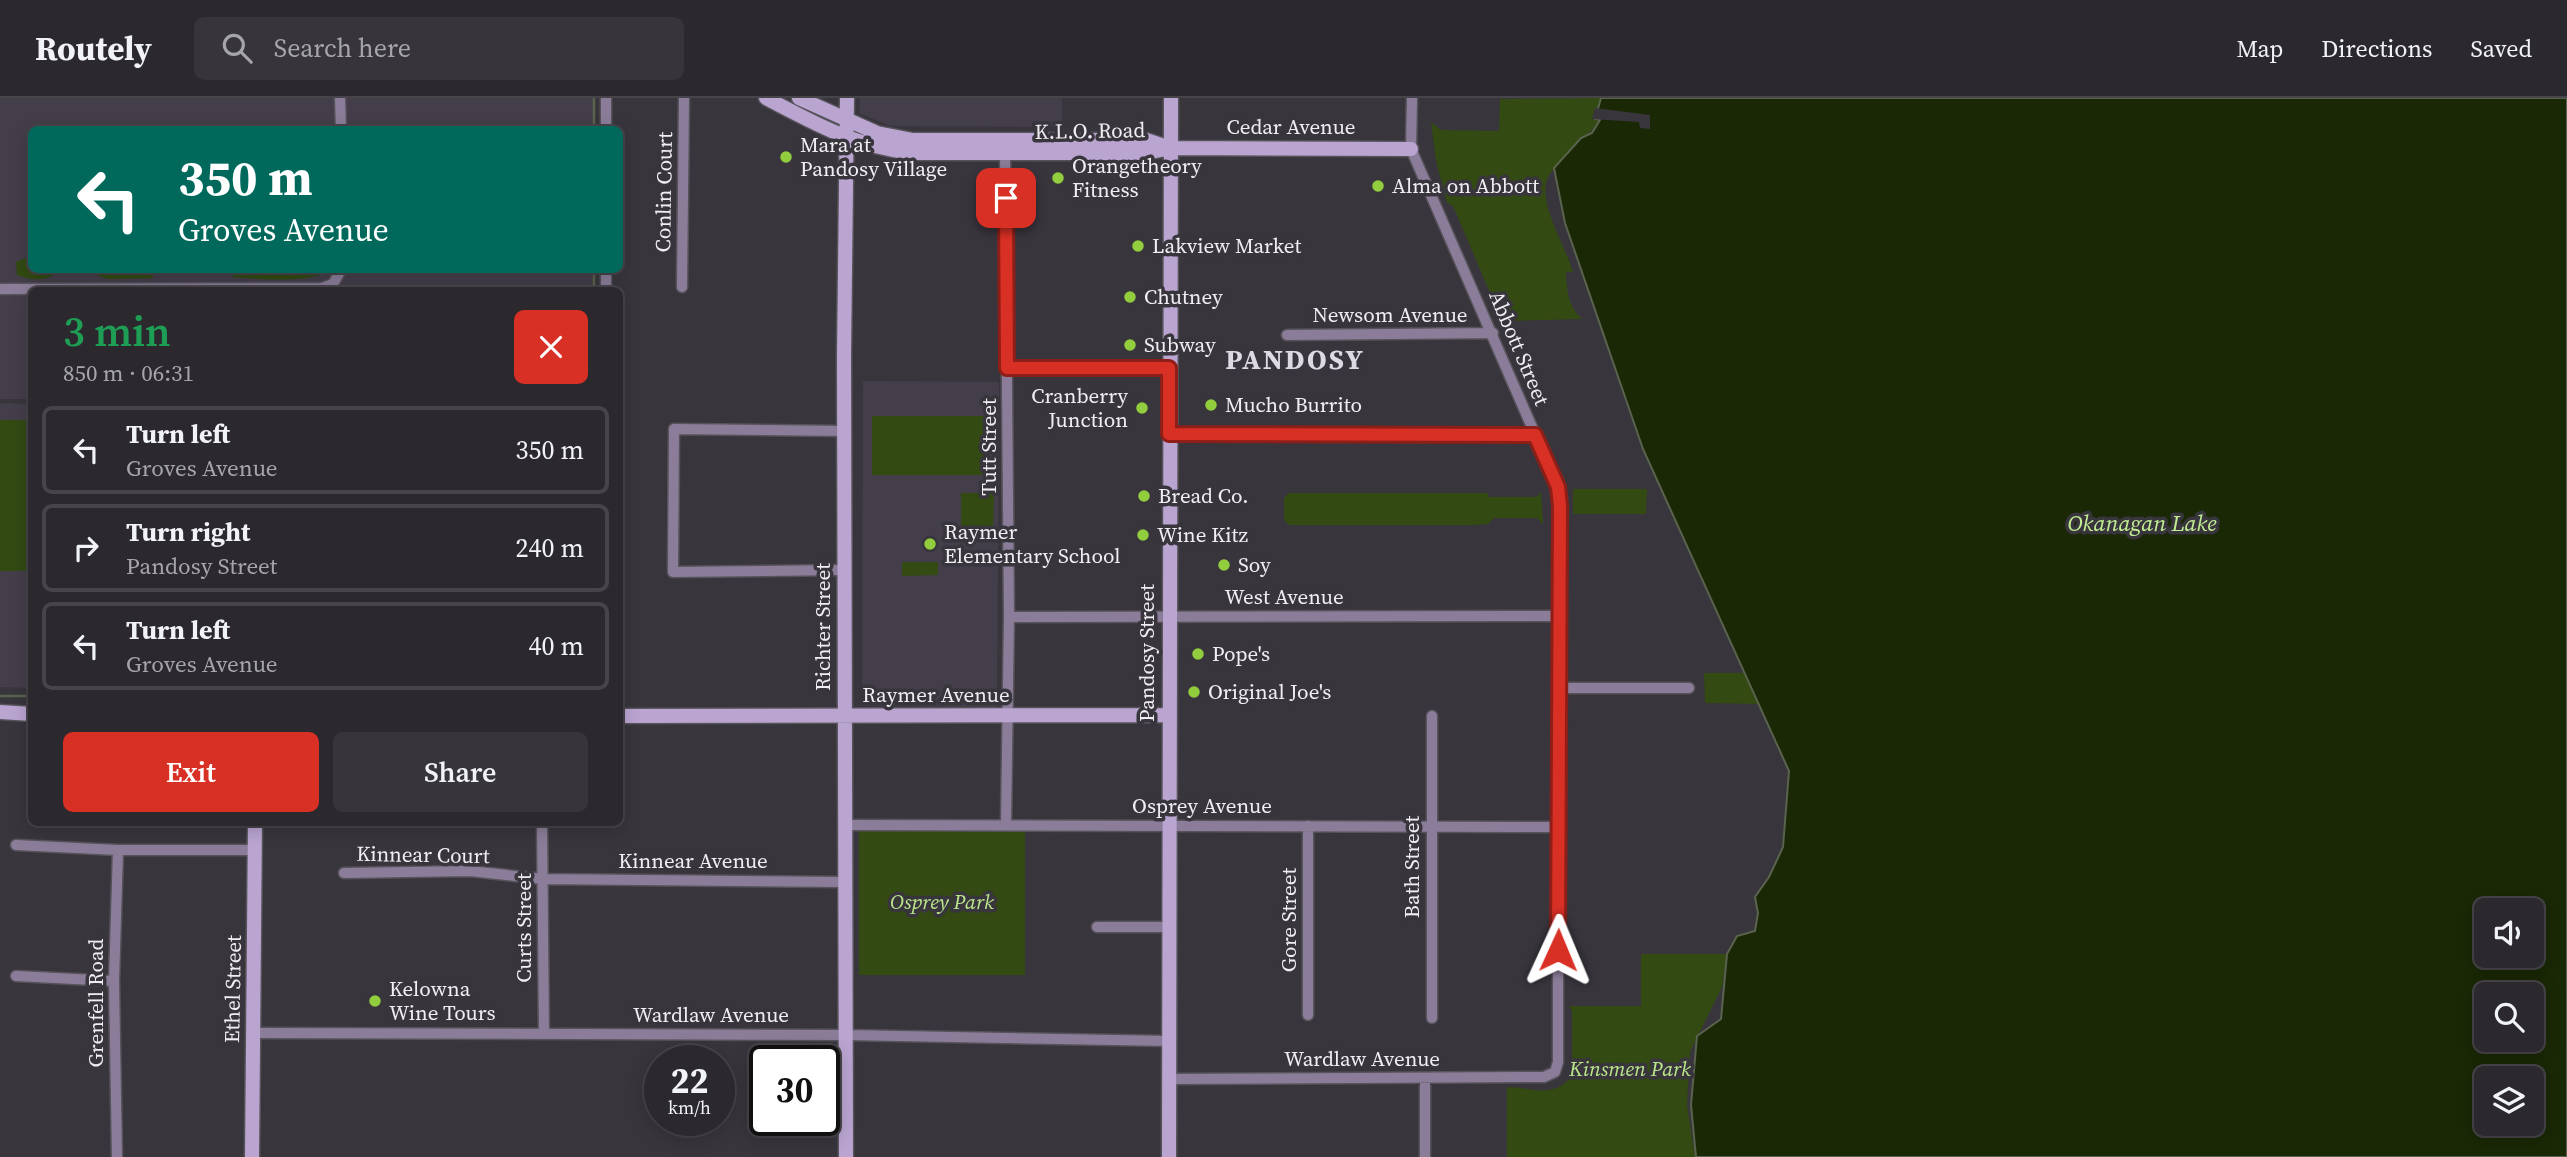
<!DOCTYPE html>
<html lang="en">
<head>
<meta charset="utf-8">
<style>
  body { margin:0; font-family:"Source Serif 4",serif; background:#37343a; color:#f1f3f6; height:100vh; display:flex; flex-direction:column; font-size:26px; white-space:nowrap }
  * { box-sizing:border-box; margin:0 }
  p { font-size:23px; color:#a6a6aa }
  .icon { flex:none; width:38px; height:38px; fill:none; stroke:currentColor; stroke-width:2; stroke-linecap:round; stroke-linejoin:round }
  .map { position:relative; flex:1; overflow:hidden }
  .side { position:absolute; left:28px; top:189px; width:595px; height:539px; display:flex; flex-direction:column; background:#2b282e; border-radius:10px; box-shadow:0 4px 18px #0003,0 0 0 2px #47444a }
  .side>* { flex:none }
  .hud { position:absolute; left:28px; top:28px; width:595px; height:147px; border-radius:10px; box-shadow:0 4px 18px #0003,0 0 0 2px #47444a; background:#00695c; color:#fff; overflow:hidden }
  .buttons { position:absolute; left:2474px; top:800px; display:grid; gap:14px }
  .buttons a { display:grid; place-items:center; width:70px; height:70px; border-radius:10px; background:#2b282e; box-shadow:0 4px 18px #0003,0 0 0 2px #47444a; font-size:35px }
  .speed { position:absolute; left:644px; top:947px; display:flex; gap:14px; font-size:35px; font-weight:700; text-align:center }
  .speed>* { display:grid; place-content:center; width:91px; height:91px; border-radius:50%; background:#2b282e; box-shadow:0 4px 18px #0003,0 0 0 2px #47444a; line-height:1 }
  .speed small { font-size:18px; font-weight:400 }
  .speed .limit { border:4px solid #111; border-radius:10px; background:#fff; color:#111 }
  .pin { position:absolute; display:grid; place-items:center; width:60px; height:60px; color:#fff; margin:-30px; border-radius:14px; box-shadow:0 4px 10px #0006 }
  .me { position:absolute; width:77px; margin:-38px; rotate:1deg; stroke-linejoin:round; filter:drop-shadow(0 0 5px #0008) }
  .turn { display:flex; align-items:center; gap:24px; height:147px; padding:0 35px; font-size:32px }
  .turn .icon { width:91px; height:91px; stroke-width:2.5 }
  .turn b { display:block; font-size:49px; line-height:60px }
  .round { display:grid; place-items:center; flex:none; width:74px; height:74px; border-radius:10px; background:#37343a }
  .summary { display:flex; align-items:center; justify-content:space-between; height:119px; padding:0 35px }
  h1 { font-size:42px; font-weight:600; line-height:52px; color:#1e9e55 }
  .primary-button { display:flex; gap:14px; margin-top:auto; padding:14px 35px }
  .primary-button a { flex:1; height:80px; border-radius:10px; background:#d93025; color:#fff; font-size:28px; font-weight:600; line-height:80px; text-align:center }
  .primary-button a+a { background:#37343a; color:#f1f3f6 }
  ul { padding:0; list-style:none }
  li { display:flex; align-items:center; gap:21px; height:88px; margin:0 14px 10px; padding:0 21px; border:4px solid #47444a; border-radius:10px }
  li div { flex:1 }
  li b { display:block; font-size:26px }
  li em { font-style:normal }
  header { display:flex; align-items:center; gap:42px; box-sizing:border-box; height:98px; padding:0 35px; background:#2b282e; border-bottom:2px solid #47444a }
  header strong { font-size:33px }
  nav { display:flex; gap:38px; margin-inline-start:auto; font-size:24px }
  .search { width:490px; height:63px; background:#37343a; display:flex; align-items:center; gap:18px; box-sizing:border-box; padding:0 24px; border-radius:10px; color:#a6a6aa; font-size:26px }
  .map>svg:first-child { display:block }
  .built { fill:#443e4a }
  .green { fill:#334a13 }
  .water { fill:#1a2806; stroke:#5a634d; stroke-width:2; fill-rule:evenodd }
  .pier { fill:#39353d }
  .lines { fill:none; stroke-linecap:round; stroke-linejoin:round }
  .stream { stroke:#5a634d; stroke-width:2.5 }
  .street-casing { stroke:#56535a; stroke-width:13 }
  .secondary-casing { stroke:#56535a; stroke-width:17 }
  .street { stroke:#8b7d99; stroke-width:10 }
  .secondary { stroke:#baa5d1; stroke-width:14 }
  .route-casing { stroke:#8d1f18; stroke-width:18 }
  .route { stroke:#d93025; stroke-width:12 }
  .poi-dot { fill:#92cd3e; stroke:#39353d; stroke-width:2.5 }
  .labels { text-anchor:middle; stroke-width:7; stroke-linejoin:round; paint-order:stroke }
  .street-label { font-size:21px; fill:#f0eef2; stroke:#39353d }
  .poi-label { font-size:21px; fill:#f0eef2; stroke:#39353d; text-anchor:start }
  .park-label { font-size:21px; font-style:italic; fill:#bae68a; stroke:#39353d }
  .water-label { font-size:23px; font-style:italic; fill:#c2ee92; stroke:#39353d }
  .district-label { font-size:28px; font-weight:bold; letter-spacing:2px; fill:#ded9e2; stroke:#39353d }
</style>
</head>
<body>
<header>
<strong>Routely</strong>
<div class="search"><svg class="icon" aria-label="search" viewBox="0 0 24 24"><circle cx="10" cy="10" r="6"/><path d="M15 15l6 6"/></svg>Search here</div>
<nav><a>Map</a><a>Directions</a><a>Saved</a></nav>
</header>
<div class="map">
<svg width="2567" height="1059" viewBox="0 0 2567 1059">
  <rect width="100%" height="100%" fill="#39353d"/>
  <path class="built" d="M 0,0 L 593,0 L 593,31 L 32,32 L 32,172 L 593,172 L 593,192 L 32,192 L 31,301 L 0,301 Z
    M 860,0 L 1062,0 L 1062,29 L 890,28 L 859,15 Z
    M 863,283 L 999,284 L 997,609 L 862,608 Z
    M 0,305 L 31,306 L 31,590 L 0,589 Z"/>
  <path class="green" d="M 1601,0 L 1595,21 L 1600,21 C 1591,37 1576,45 1564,59 C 1557,67 1547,77 1546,86 C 1541,109 1566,150 1573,174 L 1566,174 C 1567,193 1568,208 1582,221 L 1502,223 L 1453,108 L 1447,105 L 1436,63 L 1431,24 L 1441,32 L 1499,33 L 1500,1 Z
    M 31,158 L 32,172 L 58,172 L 59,175 C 45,183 31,183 17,177 L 16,164 Z
    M 91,172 L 153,172 L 154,177 L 152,180 L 107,181 L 91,175 Z
    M 233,172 L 329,172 C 313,186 256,181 233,179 Z
    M 872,318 L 984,318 L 984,377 L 872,377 Z
    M 0,322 L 31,322 L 31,473 L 0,473 Z
    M 1573,391 L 1647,391 L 1646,416 L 1573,416 Z
    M 1541,394 L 1543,426 L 1537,420 L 1494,420 L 1488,426 L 1474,427 L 1289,427 L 1284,422 L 1284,400 L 1289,395 L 1488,395 L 1488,399 L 1536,399 Z
    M 961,395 L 994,395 L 993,440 L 961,439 Z
    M 902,464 L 938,464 L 938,477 L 902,478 Z
    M 1704,575 L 1744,575 L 1762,606 L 1705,605 Z
    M 859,732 L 1025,732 L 1025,877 L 859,877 Z
    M 1641,856 L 1727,856 L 1722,889 L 1690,954 L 1687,1007 L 1695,1059 L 1507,1059 L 1507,989 C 1532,989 1554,1002 1572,977 L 1572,913 L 1569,908 L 1641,908 Z"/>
  <path class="water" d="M 1601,0 L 2567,0 L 2567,1059 L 1696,1059 L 1691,1007 L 1697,938 L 1721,921 L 1727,856 L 1737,838 L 1755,833 L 1758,815 L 1755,799 L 1769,779 L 1783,749 L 1789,673 L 1643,351 L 1565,125 L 1554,70 L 1581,40 L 1592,35 L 1600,22 L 1595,21 ZM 2487,812 L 2532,812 L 2532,858 L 2487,858 ZM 2487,896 L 2532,896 L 2532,942 L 2487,942 ZM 2487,980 L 2532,980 L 2532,1026 L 2487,1026 Z"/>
  <path class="pier" d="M 1595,10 L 1650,17 L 1650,31 L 1640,30 L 1639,24 L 1592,21 Z"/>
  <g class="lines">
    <path class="stream" d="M 594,32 L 594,0
      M 594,192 L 594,172
      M 0,598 L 32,598"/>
    <defs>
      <path id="street" d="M 340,0 L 341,32
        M 606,32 L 606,0
        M 1005,55 L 1009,519 L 1006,726
        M 682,189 L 684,0
        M 0,191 L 322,190 L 333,186 L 341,172
        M 606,192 L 606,172
        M 1287,237 L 1493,235
        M 1007,270 L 1169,270
        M 1169,336 L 1535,337
        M 844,472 L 673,474 L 674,331 L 845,333
        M 1009,519 L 1560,518
        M 1560,590 L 1689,590
        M 542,724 L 544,936
        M 846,727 L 1559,729
        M 1308,728 L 1308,917
        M 16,747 L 118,752 L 255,752
        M 344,775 L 470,773 L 543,781 L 844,784
        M 1097,829 L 1168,829
        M 16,878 L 114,883
        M 1432,920 L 1432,618
        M 253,935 L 845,937 L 1169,943
        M 1425,980 L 1425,1059
        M 1169,981 L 1544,979 L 1555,974 L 1558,964 L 1558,389 L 1411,51 L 1412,0
        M 117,1059 L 114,883 L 118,752"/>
      <path id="secondary" d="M 766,0 C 818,27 852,47 911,55 L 1146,55 L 1171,50 L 1411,51
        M 799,0 L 877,35 L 913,42 L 1146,42 L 1167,49
        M 0,614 L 32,616
        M 620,618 L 1169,617
        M 252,1059 L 255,724
        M 846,1059 L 844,259 L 847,0
        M 1169,1059 L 1171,0"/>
    </defs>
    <use href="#street" class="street-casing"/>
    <use href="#secondary" class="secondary-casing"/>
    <use href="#street" class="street"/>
    <use href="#secondary" class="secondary"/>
  </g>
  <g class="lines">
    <defs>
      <path id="route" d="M 1006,100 L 1007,270 L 1169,270 L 1169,336 L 1535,337 L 1558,389 L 1560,408 L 1558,852"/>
    </defs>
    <use href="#route" class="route-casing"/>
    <use href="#route" class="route"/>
  </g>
  <g class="poi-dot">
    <circle cx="786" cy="59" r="7"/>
    <circle cx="1058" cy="80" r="7"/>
    <circle cx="1378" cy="88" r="7"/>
    <circle cx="1138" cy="148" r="7"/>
    <circle cx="1130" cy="199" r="7"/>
    <circle cx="1130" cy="247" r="7"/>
    <circle cx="1211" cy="307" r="7"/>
    <circle cx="1142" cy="310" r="7"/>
    <circle cx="1144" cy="398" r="7"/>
    <circle cx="1143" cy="437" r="7"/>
    <circle cx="930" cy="446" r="7"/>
    <circle cx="1224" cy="467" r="7"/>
    <circle cx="1198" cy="556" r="7"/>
    <circle cx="1194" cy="594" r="7"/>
    <circle cx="375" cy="903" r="7"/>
  </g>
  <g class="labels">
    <g class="street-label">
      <text x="1291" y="36">Cedar Avenue</text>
      <text transform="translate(1090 33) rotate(-1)" y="7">K.L.O. Road</text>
      <text transform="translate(664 94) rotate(-89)" y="7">Conlin Court</text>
      <text x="1390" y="224">Newsom Avenue</text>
      <text transform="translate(1519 250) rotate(67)" y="7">Abbott Street</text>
      <text transform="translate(989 349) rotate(-90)" y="7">Tutt Street</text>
      <text x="1284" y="506">West Avenue</text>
      <text transform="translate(823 529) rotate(-90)" y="7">Richter Street</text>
      <text transform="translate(1147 555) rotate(-90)" y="7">Pandosy Street</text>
      <text x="936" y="604">Raymer Avenue</text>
      <text x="1202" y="715">Osprey Avenue</text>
      <text transform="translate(423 757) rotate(1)" y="7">Kinnear Court</text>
      <text x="693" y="770">Kinnear Avenue</text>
      <text transform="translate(1412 769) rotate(-90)" y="7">Bath Street</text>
      <text transform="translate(1289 822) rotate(-90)" y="7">Gore Street</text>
      <text transform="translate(524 830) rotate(-90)" y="7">Curts Street</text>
      <text transform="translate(233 891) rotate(-89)" y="7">Ethel Street</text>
      <text transform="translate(96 905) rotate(-90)" y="7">Grenfell Road</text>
      <text x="711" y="924">Wardlaw Avenue</text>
      <text x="1362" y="968">Wardlaw Avenue</text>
    </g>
    <g class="poi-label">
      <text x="800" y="54">Mara at<tspan x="800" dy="24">Pandosy Village</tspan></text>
      <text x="1072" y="75">Orangetheory<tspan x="1072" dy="24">Fitness</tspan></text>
      <text x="1392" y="95">Alma on Abbott</text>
      <text x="1152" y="155">Lakview Market</text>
      <text x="1144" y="206">Chutney</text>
      <text x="1144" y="254">Subway</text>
      <text x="1128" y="305" text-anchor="end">Cranberry<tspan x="1128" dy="24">Junction</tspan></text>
      <text x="1225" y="314">Mucho Burrito</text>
      <text x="1158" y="405">Bread Co.</text>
      <text x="944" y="441">Raymer<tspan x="944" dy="24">Elementary School</tspan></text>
      <text x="1157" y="444">Wine Kitz</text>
      <text x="1238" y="474">Soy</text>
      <text x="1212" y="563">Pope's</text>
      <text x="1208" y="601">Original Joe's</text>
      <text x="389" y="898">Kelowna<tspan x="389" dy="24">Wine Tours</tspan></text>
    </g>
    <g class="park-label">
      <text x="942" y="811">Osprey Park</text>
      <text x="1630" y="978">Kinsmen Park</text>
    </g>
    <g class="water-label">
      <text x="2142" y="433">Okanagan Lake</text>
    </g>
    <g class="district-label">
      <text x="1295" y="271">PANDOSY</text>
    </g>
  </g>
</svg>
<div class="buttons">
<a><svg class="icon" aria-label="sound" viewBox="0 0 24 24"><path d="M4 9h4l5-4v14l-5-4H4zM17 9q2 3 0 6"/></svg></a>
<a><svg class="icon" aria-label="search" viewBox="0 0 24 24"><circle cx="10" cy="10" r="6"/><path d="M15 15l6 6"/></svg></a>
<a><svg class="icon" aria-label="layers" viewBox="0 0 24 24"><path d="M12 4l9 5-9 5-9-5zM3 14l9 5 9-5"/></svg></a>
</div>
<div class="speed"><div>22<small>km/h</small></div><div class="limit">30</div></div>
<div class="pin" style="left:1006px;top:100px;background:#d93025"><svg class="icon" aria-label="arrive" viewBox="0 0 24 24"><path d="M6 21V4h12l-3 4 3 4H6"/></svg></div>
<svg class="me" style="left:1558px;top:852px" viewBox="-20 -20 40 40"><path d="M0-17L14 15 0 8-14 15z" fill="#d93025" stroke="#fff" stroke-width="4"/></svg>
<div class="hud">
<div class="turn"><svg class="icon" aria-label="left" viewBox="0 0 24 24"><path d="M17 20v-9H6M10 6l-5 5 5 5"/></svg><div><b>350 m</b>Groves Avenue</div></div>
</div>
<section class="side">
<div class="summary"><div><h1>3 min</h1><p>850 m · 06:31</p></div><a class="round" style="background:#d93025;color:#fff"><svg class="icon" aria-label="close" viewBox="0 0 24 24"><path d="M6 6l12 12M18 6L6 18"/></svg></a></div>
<ul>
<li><svg class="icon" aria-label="left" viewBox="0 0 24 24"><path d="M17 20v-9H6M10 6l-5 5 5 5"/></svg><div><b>Turn left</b><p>Groves Avenue</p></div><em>350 m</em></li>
<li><svg class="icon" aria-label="right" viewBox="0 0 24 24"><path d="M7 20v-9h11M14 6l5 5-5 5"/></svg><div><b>Turn right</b><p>Pandosy Street</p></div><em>240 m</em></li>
<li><svg class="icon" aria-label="left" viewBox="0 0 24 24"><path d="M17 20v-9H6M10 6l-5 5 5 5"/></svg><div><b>Turn left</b><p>Groves Avenue</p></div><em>40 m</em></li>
</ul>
<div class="primary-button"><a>Exit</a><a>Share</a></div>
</section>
</div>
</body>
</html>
